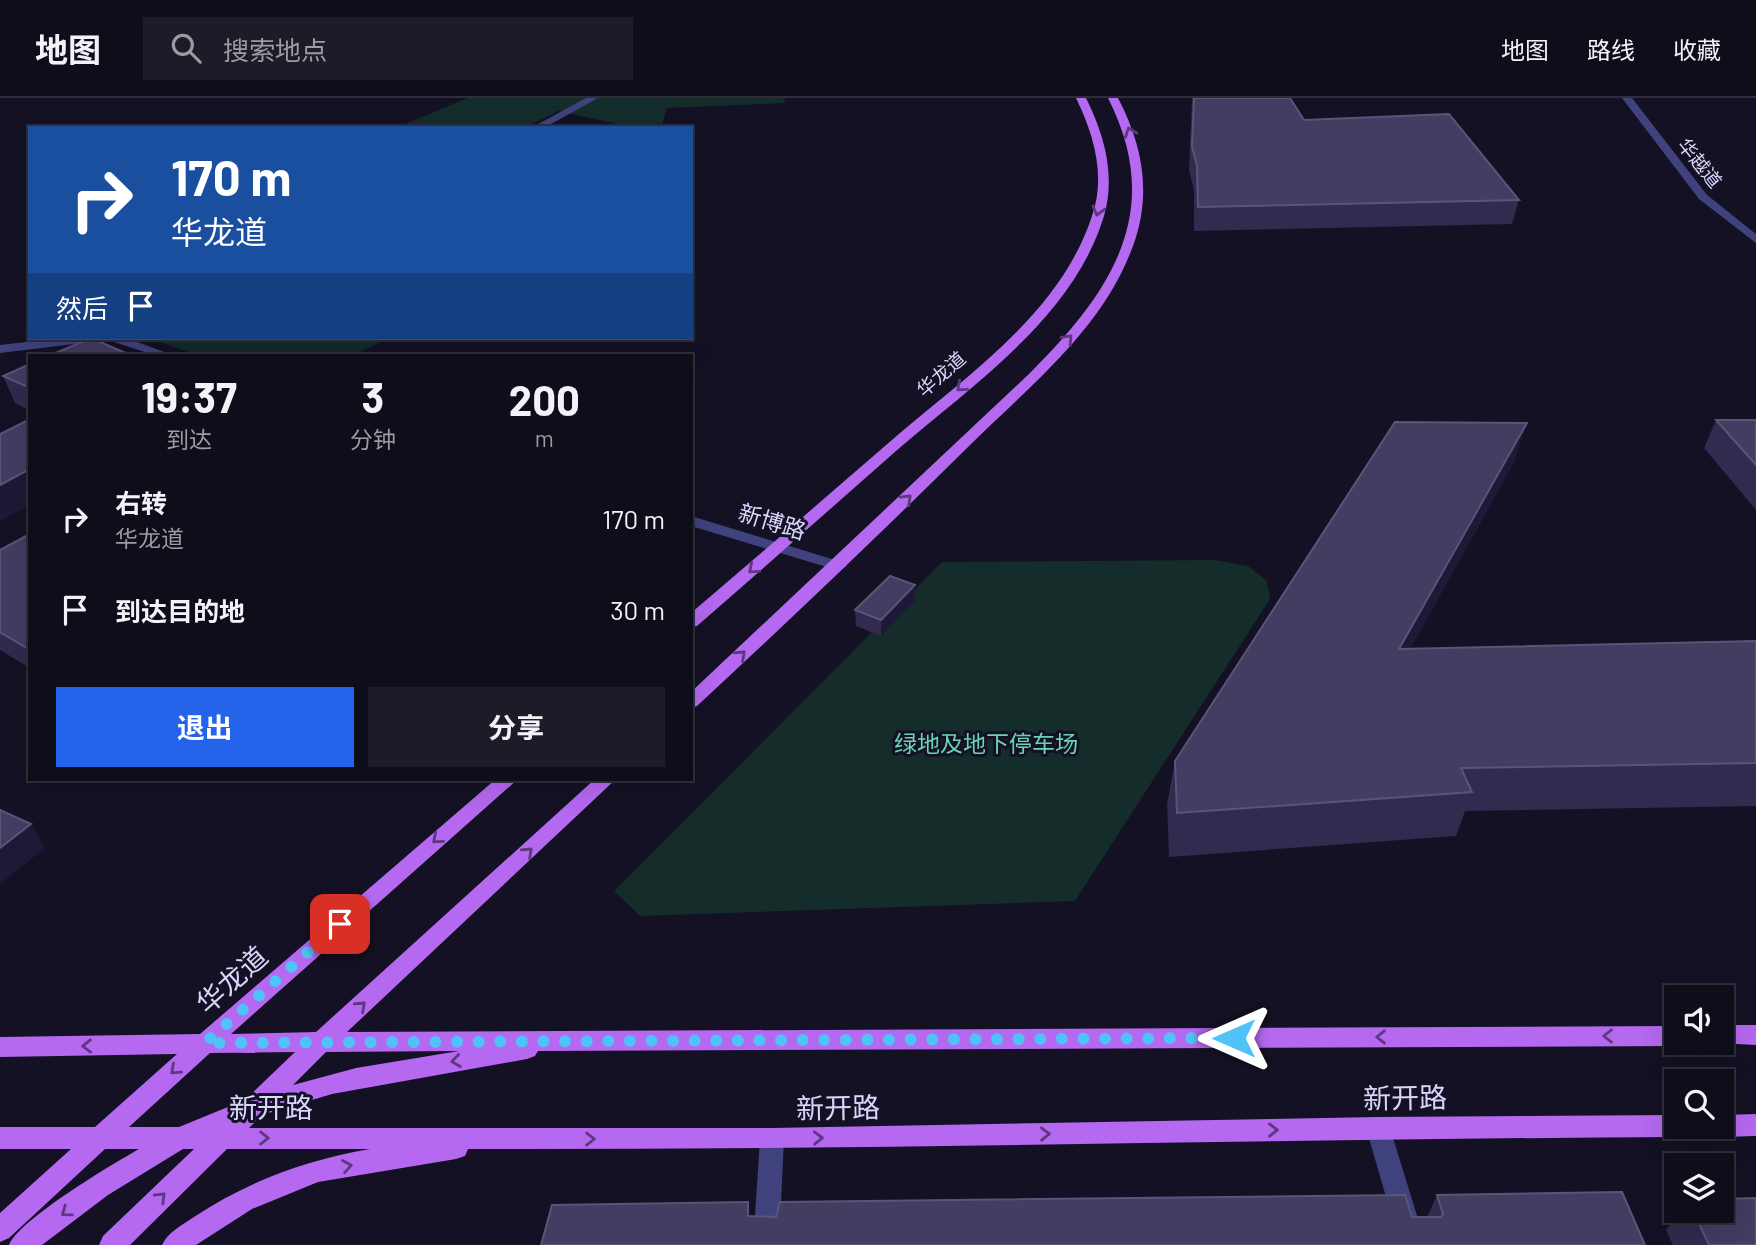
<!DOCTYPE html>
<html lang="zh">
<head>
<meta charset="utf-8">
<style>
  body { margin:0; font-family:Barlow,"Noto Sans SC",sans-serif; background:#1c1b27; color:#f1f3f6; height:100vh; display:flex; flex-direction:column; font-size:26px; white-space:nowrap }
  * { box-sizing:border-box; margin:0 }
  p { font-size:23px; color:#9b9ca2 }
  .icon { flex:none; width:38px; height:38px; fill:none; stroke:currentColor; stroke-width:2; stroke-linecap:round; stroke-linejoin:round }
  .map { position:relative; flex:1; overflow:hidden }
  .sheet { position:absolute; left:28px; top:256px; width:665px; height:427px; display:flex; flex-direction:column; background:#0e0d1a; border-radius:0px; box-shadow:0 7px 28px #0002,0 0 0 2px #2e2d39 }
  .sheet>* { flex:none }
  .hud { position:absolute; left:28px; top:28px; width:665px; height:214px; border-radius:0px; box-shadow:0 7px 28px #0002,0 0 0 2px #2e2d39; background:#1a4fa0; color:#fff; overflow:hidden }
  .tools { position:absolute; left:1664px; top:887px; display:grid; gap:14px }
  .tools a { display:grid; place-items:center; width:70px; height:70px; border-radius:0px; background:#0e0d1a; box-shadow:0 7px 28px #0002,0 0 0 2px #2e2d39; font-size:35px }
  .pin { position:absolute; display:grid; place-items:center; width:60px; height:60px; color:#fff; margin:-30px; border-radius:14px; box-shadow:0 4px 10px #0006 }
  .me { position:absolute; width:77px; margin:-38px; rotate:270deg; stroke-linejoin:round; filter:drop-shadow(0 0 5px #0008) }
  .turn { display:flex; align-items:center; gap:24px; height:147px; padding:0 28px; font-size:32px }
  .turn .icon { width:91px; height:91px; stroke-width:2.5 }
  .turn b { display:block; font-size:49px; line-height:60px }
  .then { display:flex; align-items:center; height:66px; padding:0 28px; background:#0003; gap:14px; font-size:26px }
  .eta { display:flex; justify-content:space-evenly; align-items:center; height:119px; text-align:center }
  .eta b { font-size:42px; font-weight:700; line-height:49px }
  .cta { display:flex; gap:14px; margin-top:auto; padding:14px 28px }
  .cta a { flex:1; height:80px; border-radius:0px; background:#2563eb; color:#fff; font-size:28px; font-weight:700; line-height:80px; text-align:center }
  .cta a+a { background:#1c1b27; color:#f1f3f6 }
  ul { padding:0; list-style:none }
  li { display:flex; align-items:center; gap:21px; height:91px; padding:0 28px }
  li div { flex:1 }
  li b { display:block; font-size:26px }
  li em { font-style:normal }
  header { display:flex; align-items:center; gap:42px; box-sizing:border-box; height:98px; padding:0 35px; background:#0e0d1a; border-bottom:2px solid #2e2d39 }
  header strong { font-size:33px }
  nav { display:flex; gap:38px; margin-inline-start:auto; font-size:24px }
  .search { width:490px; height:63px; background:#1c1b27; display:flex; align-items:center; gap:18px; box-sizing:border-box; padding:0 24px; border-radius:0px; color:#9b9ca2; font-size:26px }
  .map>svg:first-child { display:block }
  .green { fill:#142c2a }
  .lines { fill:none; stroke-linecap:round; stroke-linejoin:round }
  .minor { fill:#40427d; fill-rule:evenodd }
  .major { fill:#b568f0; fill-rule:evenodd }
  .wall { fill:#302b4f }
  .shaded-wall { fill:#1d1936 }
  .building { fill:#423d61; stroke:#59557a; stroke-width:2 }
  .oneway { stroke:#5c387f }
  .route { stroke:#4fc3f7; stroke-width:12; stroke-dasharray:0 21.6 }
  .labels { text-anchor:middle; stroke-width:6; stroke-linejoin:round; paint-order:stroke }
  .far-street-label { font-size:19px; fill:#d8d6fb; stroke:#131123 }
  .street-label { font-size:23px; fill:#d8d6fb; stroke:#131123 }
  .park-label { font-size:23px; fill:#69d4b2; stroke:#131123 }
  .near-street-label { font-size:28px; fill:#d8d6fb; stroke:#131123 }
</style>
</head>
<body>
<header>
<strong>地图</strong>
<div class="search"><svg class="icon" aria-label="search" viewBox="0 0 24 24"><circle cx="10" cy="10" r="6"/><path d="M15 15l6 6"/></svg>搜索地点</div>
<nav><a>地图</a><a>路线</a><a>收藏</a></nav>
</header>
<div class="map">
<svg width="1756" height="1147" viewBox="0 0 1756 1147">
  <rect width="100%" height="100%" fill="#131123"/>
  <path class="green" d="M 468,0 L 784,0 L 785,5 L 667,10 L 661,30 L 636,30 L 558,13 L 524,30 L 423,30 L 405,26 Z
    M 148,240 L 388,240 L 355,257 L 198,257 Z
    M 1214,462 L 1248,468 L 1267,483 L 1270,501 L 1075,803 L 640,818 L 614,793 L 942,464 Z"/>
  <g class="lines">
    <path class="minor" d="M 586,0 L 598,0 L 544,30 L 531,30 Z
      M 1622,0 L 1632,0 L 1707,97 L 1756,136 L 1756,145 L 1699,101 Z
      M 61,240 L 97,240 L 91,244 L 0,255 L 0,247 Z
      M 109,240 L 127,240 L 172,257 L 154,257 L 111,243 Z
      M 691,418 L 845,465 L 847,468 L 839,473 L 833,471 L 691,428 Z
      M 1378,1019 L 1387,1022 L 1390,1030 L 1426,1147 L 1400,1147 L 1366,1030 L 1369,1022 Z
      M 772,1030 L 781,1033 L 784,1041 L 779,1147 L 753,1147 L 760,1041 L 763,1033 Z"/>
    <path class="major" d="M 1076,0 L 1086,0 C 1104,36 1116,77 1104,118 C 1073,220 973,286 896,353 C 830,411 764,470 697,528 L 691,529 L 691,515 C 756,460 820,404 885,348 C 961,281 1059,219 1092,118 C 1106,78 1094,37 1076,0 Z
      M 1108,0 L 1118,0 C 1143,48 1152,96 1133,148 C 1102,233 1028,289 966,351 C 878,438 788,524 697,608 L 691,610 L 691,594 L 1030,275 C 1111,194 1166,114 1108,0 Z
      M 496,681 L 518,681 L 231,936 L 316,934 L 595,681 L 616,681 L 347,934 L 1676,928 L 1676,945 L 1683,945 L 1676,948 L 538,953 L 535,958 L 527,961 L 332,996 L 262,1017 L 249,1030 L 772,1030 L 1378,1019 L 1676,1017 L 1676,1029 L 1688,1029 L 1685,1036 L 1676,1039 C 1273,1041 870,1052 468,1051 L 465,1058 L 456,1061 L 318,1084 L 252,1111 L 196,1147 L 162,1147 C 168,1134 182,1127 194,1119 C 248,1083 307,1062 370,1051 L 227,1051 L 130,1147 L 99,1147 L 103,1138 L 194,1051 L 183,1051 L 108,1097 L 42,1147 L 9,1147 C 20,1121 111,1067 139,1051 L 105,1051 L 9,1140 L 0,1144 L 0,1115 L 71,1051 L 0,1051 L 0,1029 L 95,1029 L 177,956 L 0,959 L 0,939 L 200,936 ZM 459,953 L 356,970 L 293,987 L 326,954 ZM 295,954 L 245,1002 L 179,1029 L 129,1029 L 210,955 Z
      M 1722,927 L 1756,927 L 1756,947 L 1718,945 L 1722,945 Z
      M 1756,1016 L 1756,1038 L 1722,1039 L 1713,1036 L 1710,1029 L 1722,1029 L 1722,1017 Z"/>
  </g>
  <path class="wall" d="M 1192,0 L 1290,0 L 1304,22 L 1519,102 L 1512,126 L 1194,133 L 1194,92 L 1189,72 Z
    M 30,266 L 30,313 L 15,305 L 3,278 Z
    M 1716,322 L 1756,322 L 1756,412 L 1704,350 Z
    M 1514,364 L 1410,551 L 1756,543 L 1756,708 L 1465,713 L 1456,738 L 1169,759 L 1167,706 L 1175,663 Z
    M 30,436 L 30,570 L 0,552 L 0,452 Z
    M 915,503 L 881,538 L 856,528 L 855,512 Z
    M 1437,1097 L 1645,1147 L 541,1147 L 748,1104 L 749,1118 L 776,1119 L 1427,1119 Z
    M 1680,1113 L 1722,1113 L 1756,1147 L 1673,1147 L 1666,1132 Z"/>
  <path class="shaded-wall" d="M 1527,325 L 1514,364 L 1386,594 L 1399,551 Z
    M 30,371 L 30,407 L 0,423 L 0,387 Z
    M 915,487 L 915,503 L 881,538 L 881,522 Z
    M 31,726 L 45,750 L 0,786 L 0,750 Z"/>
  <path class="building" d="M 1194,0 L 1290,0 L 1304,22 L 1449,16 L 1519,102 L 1198,109 L 1197,68 L 1192,49 Z
    M 91,240 L 130,257 L 51,257 Z
    M 30,266 L 30,290 L 3,278 Z
    M 30,321 L 30,371 L 0,387 L 0,336 Z
    M 1716,322 L 1756,322 L 1756,367 Z
    M 1395,324 L 1527,325 L 1399,551 L 1756,543 L 1756,665 L 1461,670 L 1472,694 L 1177,715 L 1175,663 Z
    M 30,436 L 30,552 L 0,534 L 0,452 Z
    M 890,478 L 915,487 L 881,522 L 855,512 Z
    M 0,712 L 31,726 L 0,750 Z
    M 1622,1094 L 1645,1147 L 541,1147 L 552,1107 L 748,1104 L 748,1118 L 776,1119 L 780,1104 L 1405,1097 L 1412,1119 L 1441,1119 L 1443,1116 L 1437,1097 Z
    M 1756,1100 L 1756,1147 L 1709,1147 L 1693,1113 L 1722,1113 L 1722,1101 Z"/>
  <defs><path id="oneway-chevron" d="M-2-3.5L2.5 0L-2 3.5" fill="none" stroke-width="1.6" stroke-linecap="round" stroke-linejoin="round" transform="scale(1.75)"/></defs>
  <g class="oneway">
    <use href="#oneway-chevron" transform="translate(1130 34) rotate(-110)"/>
    <use href="#oneway-chevron" transform="translate(1098 113) rotate(105)"/>
    <use href="#oneway-chevron" transform="translate(1068 241) rotate(-47)"/>
    <use href="#oneway-chevron" transform="translate(961 289) rotate(139)"/>
    <use href="#oneway-chevron" transform="translate(907 401) rotate(-44)"/>
    <use href="#oneway-chevron" transform="translate(753 471) rotate(139)"/>
    <use href="#oneway-chevron" transform="translate(741 557) rotate(-43)"/>
    <use href="#oneway-chevron" transform="translate(437 741) rotate(139)"/>
    <use href="#oneway-chevron" transform="translate(528 754) rotate(-43)"/>
    <use href="#oneway-chevron" transform="translate(361 908) rotate(-43)"/>
    <use href="#oneway-chevron" transform="translate(1608 938) rotate(180)"/>
    <use href="#oneway-chevron" transform="translate(1381 939) rotate(180)"/>
    <use href="#oneway-chevron" transform="translate(87 948) rotate(179)"/>
    <use href="#oneway-chevron" transform="translate(456 963) rotate(172)"/>
    <use href="#oneway-chevron" transform="translate(175 972) rotate(138)"/>
    <use href="#oneway-chevron" transform="translate(1273 1032) rotate(-1)"/>
    <use href="#oneway-chevron" transform="translate(1045 1036) rotate(-1)"/>
    <use href="#oneway-chevron" transform="translate(264 1040)"/>
    <use href="#oneway-chevron" transform="translate(818 1040) rotate(-1)"/>
    <use href="#oneway-chevron" transform="translate(590 1041)"/>
    <use href="#oneway-chevron" transform="translate(347 1068) rotate(-10)"/>
    <use href="#oneway-chevron" transform="translate(161 1099) rotate(-45)"/>
    <use href="#oneway-chevron" transform="translate(66 1114) rotate(144)"/>
  </g>
  <g class="lines">
    <path class="route" d="M 340,826 L 205,945 L 1234,940"/>
  </g>
  <g class="labels">
    <g class="far-street-label">
      <text transform="translate(1700 65) rotate(51)" y="7">华越道</text>
      <text transform="translate(941 276) rotate(-41)" y="7">华龙道</text>
    </g>
    <g class="street-label">
      <text transform="translate(772 424) rotate(17)" y="8">新博路</text>
    </g>
    <g class="park-label">
      <text x="986" y="654">绿地及地下停车场</text>
    </g>
    <g class="near-street-label">
      <text transform="translate(232 882) rotate(-42)" y="10">华龙道</text>
      <text transform="translate(1405 1000) rotate(-1)" y="10">新开路</text>
      <text x="271" y="1020">新开路</text>
      <text transform="translate(838 1010) rotate(-1)" y="10">新开路</text>
    </g>
  </g>
</svg>
<div class="tools">
<a><svg class="icon" aria-label="sound" viewBox="0 0 24 24"><path d="M4 9h4l5-4v14l-5-4H4zM17 9q2 3 0 6"/></svg></a>
<a><svg class="icon" aria-label="search" viewBox="0 0 24 24"><circle cx="10" cy="10" r="6"/><path d="M15 15l6 6"/></svg></a>
<a><svg class="icon" aria-label="layers" viewBox="0 0 24 24"><path d="M12 4l9 5-9 5-9-5zM3 14l9 5 9-5"/></svg></a>
</div>
<div class="pin" style="left:340px;top:826px;background:#d93025"><svg class="icon" aria-label="arrive" viewBox="0 0 24 24"><path d="M6 21V4h12l-3 4 3 4H6"/></svg></div>
<svg class="me" style="left:1234px;top:940px" viewBox="-20 -20 40 40"><path d="M0-17L14 15 0 8-14 15z" fill="#4fc3f7" stroke="#fff" stroke-width="4"/></svg>
<div class="hud">
<div class="turn"><svg class="icon" aria-label="right" viewBox="0 0 24 24"><path d="M7 20v-9h11M14 6l5 5-5 5"/></svg><div><b>170 m</b>华龙道</div></div>
<div class="then">然后<svg class="icon" aria-label="arrive" viewBox="0 0 24 24"><path d="M6 21V4h12l-3 4 3 4H6"/></svg></div>
</div>
<section class="sheet">
<div class="eta">
<div><b>19:37</b><p>到达</p></div>
<div><b>3</b><p>分钟</p></div>
<div><b>200</b><p>m</p></div>
</div>
<ul>
<li><svg class="icon" aria-label="right" viewBox="0 0 24 24"><path d="M7 20v-9h11M14 6l5 5-5 5"/></svg><div><b>右转</b><p>华龙道</p></div><em>170 m</em></li>
<li><svg class="icon" aria-label="arrive" viewBox="0 0 24 24"><path d="M6 21V4h12l-3 4 3 4H6"/></svg><div><b>到达目的地</b></div><em>30 m</em></li>
</ul>
<div class="cta"><a>退出</a><a>分享</a></div>
</section>
</div>
</body>
</html>
